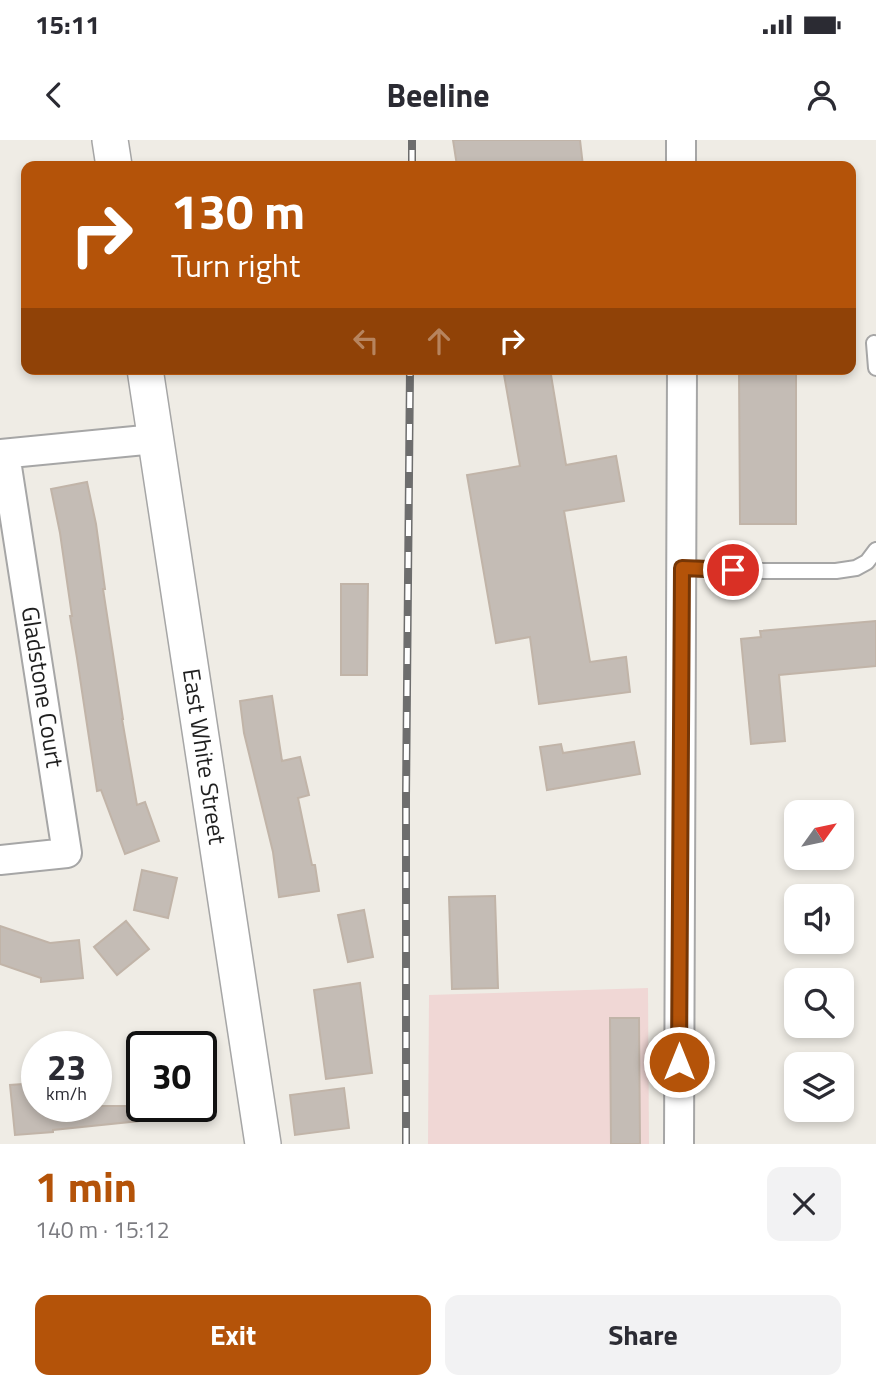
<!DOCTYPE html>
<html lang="en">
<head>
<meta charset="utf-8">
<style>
  body { margin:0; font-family:"Titillium Web",sans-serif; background:#f2f2f3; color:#2b2b33; height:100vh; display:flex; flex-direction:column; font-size:26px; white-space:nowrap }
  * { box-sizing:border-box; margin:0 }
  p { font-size:23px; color:#7c7c81 }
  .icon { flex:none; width:38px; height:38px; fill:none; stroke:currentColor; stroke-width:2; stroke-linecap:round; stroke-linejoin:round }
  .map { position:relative; height:1004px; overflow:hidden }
  .panel { display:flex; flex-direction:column; background:#fff; flex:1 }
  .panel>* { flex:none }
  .guide { position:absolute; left:21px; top:21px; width:835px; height:214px; border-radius:14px; box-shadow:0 4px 10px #0003; background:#b45309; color:#fff; overflow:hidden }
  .needle { width:46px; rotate:57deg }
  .fabs { position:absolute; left:784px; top:660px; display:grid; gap:14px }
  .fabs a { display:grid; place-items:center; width:70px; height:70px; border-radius:14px; background:#fff; box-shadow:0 4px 10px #0003; font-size:35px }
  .speed { position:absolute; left:21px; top:891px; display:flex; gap:14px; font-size:35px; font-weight:700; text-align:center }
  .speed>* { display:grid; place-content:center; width:91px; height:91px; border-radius:50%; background:#fff; box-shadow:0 4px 10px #0003; line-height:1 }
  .speed small { font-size:18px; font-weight:400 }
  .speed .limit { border:4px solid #111; border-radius:10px; background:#fff; color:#111 }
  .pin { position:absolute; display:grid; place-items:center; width:60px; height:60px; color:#fff; margin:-30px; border:4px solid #fff; border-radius:50%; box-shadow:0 2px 7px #0007 }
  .me { position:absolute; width:77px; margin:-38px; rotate:0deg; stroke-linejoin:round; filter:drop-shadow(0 0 5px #0008) }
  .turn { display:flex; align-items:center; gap:24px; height:147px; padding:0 35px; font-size:32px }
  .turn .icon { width:91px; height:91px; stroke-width:2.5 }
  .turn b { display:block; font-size:49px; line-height:60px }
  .lanes { display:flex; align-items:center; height:66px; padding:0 35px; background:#0003; justify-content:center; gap:35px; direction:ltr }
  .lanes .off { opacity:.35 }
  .round { display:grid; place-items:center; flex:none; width:74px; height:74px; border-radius:14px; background:#f2f2f3 }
  .headline { display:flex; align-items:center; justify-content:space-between; height:119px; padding:0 35px }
  h1 { font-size:42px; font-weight:700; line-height:52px; color:#b45309 }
  .button { display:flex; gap:14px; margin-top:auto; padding:14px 35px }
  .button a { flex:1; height:80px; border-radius:14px; background:#b45309; color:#fff; font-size:28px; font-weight:700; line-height:80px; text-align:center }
  .button a+a { background:#f2f2f3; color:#2b2b33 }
  .status { display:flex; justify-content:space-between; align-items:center; height:49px; padding:0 35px; background:#fff; direction:ltr }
  .status svg { height:19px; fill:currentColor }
  header { display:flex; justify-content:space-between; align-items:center; height:91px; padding:0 35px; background:#fff; font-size:32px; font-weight:700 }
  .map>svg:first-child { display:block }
  .commercial { fill:#f0d7d5 }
  .building { fill:#c4bcb5; stroke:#c1b4a8; stroke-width:2 }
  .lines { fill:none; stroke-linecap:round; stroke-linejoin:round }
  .service-casing { stroke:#a6a6a6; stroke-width:18 }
  .minor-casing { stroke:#a6a6a6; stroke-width:32 }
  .tertiary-casing { stroke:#a6a6a6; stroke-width:38 }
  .service { stroke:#fff; stroke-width:14 }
  .minor { stroke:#fff; stroke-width:28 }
  .tertiary { stroke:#fff; stroke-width:35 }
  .rail-casing { stroke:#6d6d6d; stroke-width:8 }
  .rail { stroke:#fff; stroke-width:5; stroke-dasharray:16; stroke-linecap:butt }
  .route-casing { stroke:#753606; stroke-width:18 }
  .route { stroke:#b45309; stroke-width:12 }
  .labels { text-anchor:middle; stroke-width:5; stroke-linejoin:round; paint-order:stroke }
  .street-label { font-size:24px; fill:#1f1f1f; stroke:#fff }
</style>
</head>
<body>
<div class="status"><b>15:11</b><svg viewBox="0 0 49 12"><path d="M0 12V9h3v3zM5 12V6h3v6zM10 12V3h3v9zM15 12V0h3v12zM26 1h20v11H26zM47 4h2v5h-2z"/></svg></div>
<header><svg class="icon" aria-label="back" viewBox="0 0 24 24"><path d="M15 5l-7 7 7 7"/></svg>Beeline<svg class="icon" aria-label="person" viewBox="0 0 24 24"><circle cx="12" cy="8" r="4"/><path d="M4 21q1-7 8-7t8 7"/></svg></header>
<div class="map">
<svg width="876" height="1004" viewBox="0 0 876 1004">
  <rect width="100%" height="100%" fill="#efece5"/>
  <path class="commercial" d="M 648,848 L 649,1004 L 428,1004 L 429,855 Z"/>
  <path class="building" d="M 453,0 L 580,0 L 583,26 L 457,26 Z
    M 503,229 L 550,229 L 566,325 L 616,316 L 624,361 L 564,371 L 590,522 L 626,517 L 630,552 L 539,564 L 530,497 L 496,503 L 467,335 L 520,326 Z
    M 739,229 L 796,229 L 796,384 L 740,384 Z
    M 87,342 L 96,384 L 105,449 L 103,449 L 123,579 L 122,579 L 137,665 L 145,662 L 159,701 L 125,714 L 101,650 L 97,651 L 77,518 L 70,476 L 72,476 L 60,393 L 51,349 Z
    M 341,444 L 368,444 L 367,535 L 341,535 Z
    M 876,481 L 876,526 L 779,535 L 785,601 L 751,604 L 741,499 L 761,497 L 760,491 Z
    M 272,556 L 282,621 L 300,617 L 309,655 L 298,658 L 312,725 L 315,725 L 319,751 L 279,757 L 273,712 L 244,593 L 240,561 Z
    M 634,602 L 640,634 L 547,650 L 540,607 L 561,604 L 563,613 Z
    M 142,730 L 177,738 L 168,778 L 134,770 Z
    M 495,756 L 498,848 L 452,849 L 449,757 Z
    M 364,770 L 373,817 L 348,822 L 338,775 Z
    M 126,781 L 149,809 L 117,835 L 94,807 Z
    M 0,786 L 50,803 L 79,800 L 83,838 L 41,842 L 41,838 L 0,824 Z
    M 360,843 L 372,933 L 326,939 L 314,850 Z
    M 610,878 L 639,878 L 640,1004 L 611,1004 Z
    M 37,943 L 37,966 L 148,966 L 149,980 L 53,990 L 53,992 L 15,995 L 10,945 Z
    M 344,948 L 349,988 L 295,995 L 290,955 Z"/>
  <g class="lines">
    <defs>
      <path id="service" d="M 874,203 L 876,228
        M 682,428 L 759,431 L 836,431 L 856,428 L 867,422 L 876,410"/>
      <path id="minor" d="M 681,0 L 681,26
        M 0,314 L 155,299
        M 0,720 L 67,713 L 5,314
        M 679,1004 L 682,229"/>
      <g id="tertiary">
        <path d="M 110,0 L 114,26"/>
        <path id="s1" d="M 145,229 L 263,1004"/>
      </g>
    </defs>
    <use href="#service" class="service-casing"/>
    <use href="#minor" class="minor-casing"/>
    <use href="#tertiary" class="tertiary-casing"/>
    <use href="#service" class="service"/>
    <use href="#minor" class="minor"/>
    <use href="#tertiary" class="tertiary"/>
    <defs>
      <path id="rail" d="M 412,26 L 412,0
        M 406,1004 L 406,656 L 410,229"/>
    </defs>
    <use href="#rail" class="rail-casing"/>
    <use href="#rail" class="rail"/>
  </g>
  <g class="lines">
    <defs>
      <path id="route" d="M 679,922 L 682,428 L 733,430"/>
    </defs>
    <use href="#route" class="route-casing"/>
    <use href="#route" class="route"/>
  </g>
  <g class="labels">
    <g class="street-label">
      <text transform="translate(42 547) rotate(81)" y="8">Gladstone Court</text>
      <text dy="8" stroke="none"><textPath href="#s1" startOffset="392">East White Street</textPath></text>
    </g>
  </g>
</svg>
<div class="fabs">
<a><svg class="needle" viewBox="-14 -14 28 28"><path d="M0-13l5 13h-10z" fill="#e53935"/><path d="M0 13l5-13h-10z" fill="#7c7c81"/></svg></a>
<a><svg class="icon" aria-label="sound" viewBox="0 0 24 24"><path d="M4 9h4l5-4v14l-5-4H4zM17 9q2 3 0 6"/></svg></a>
<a><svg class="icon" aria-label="search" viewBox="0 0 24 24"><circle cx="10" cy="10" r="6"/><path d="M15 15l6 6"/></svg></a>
<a><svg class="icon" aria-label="layers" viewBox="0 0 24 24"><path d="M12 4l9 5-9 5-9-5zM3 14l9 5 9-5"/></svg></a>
</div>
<div class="speed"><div>23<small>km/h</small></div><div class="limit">30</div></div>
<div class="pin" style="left:733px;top:430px;background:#d93025"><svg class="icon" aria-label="arrive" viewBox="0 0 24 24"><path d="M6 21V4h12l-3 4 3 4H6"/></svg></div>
<svg class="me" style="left:679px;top:922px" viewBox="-20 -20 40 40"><circle r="17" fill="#b45309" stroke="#fff" stroke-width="3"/><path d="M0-11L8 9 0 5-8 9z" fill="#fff"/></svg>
<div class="guide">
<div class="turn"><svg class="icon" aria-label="right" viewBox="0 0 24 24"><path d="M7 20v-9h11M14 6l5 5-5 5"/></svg><div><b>130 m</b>Turn right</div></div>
<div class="lanes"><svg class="icon off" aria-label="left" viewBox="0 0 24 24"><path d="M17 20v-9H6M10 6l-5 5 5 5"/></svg><svg class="icon off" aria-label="ahead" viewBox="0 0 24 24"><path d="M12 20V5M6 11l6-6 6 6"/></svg><svg class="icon" aria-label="right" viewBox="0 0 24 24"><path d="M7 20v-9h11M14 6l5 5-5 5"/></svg></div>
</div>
</div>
<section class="panel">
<div class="headline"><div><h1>1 min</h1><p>140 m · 15:12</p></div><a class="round"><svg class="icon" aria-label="close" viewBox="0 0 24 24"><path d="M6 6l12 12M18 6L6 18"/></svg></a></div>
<div class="button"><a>Exit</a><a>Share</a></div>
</section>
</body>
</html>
